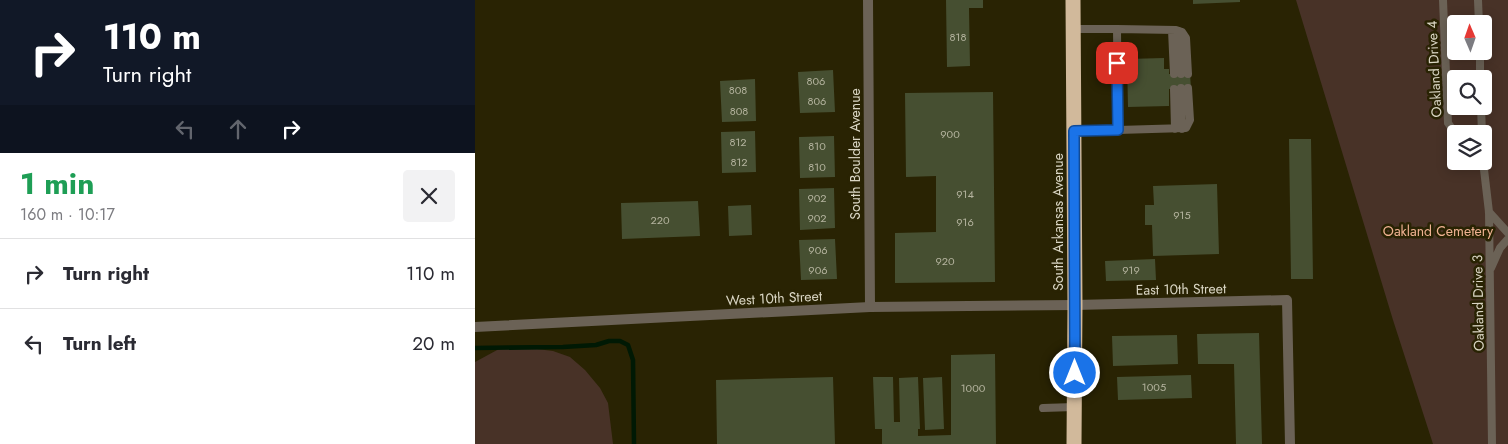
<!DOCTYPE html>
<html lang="en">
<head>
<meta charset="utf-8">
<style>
  body { margin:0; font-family:Jost,sans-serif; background:#f2f2f3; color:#2b2b33; height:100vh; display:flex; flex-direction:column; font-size:19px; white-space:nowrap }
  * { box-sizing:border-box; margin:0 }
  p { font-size:16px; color:#7c7c81 }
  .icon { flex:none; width:28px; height:28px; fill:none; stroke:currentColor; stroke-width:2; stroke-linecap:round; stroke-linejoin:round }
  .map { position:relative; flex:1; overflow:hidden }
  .side { display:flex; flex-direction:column; background:#fff; width:475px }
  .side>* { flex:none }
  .hud { background:#111827; color:#fff; overflow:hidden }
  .needle { width:32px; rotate:358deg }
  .controls { position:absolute; left:972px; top:15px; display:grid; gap:10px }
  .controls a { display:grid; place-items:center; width:45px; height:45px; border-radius:5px; background:#fff; box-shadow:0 2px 12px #0003; font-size:25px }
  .pin { position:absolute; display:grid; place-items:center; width:42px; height:42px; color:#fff; margin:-21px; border-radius:10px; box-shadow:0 2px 8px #0006 }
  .me { position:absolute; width:55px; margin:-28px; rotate:0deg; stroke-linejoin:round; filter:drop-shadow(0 0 4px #0008) }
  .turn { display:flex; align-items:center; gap:18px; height:105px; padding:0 20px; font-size:22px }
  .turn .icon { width:65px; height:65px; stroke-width:2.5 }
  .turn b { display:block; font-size:35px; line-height:42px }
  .lanes { display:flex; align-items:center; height:48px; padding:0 20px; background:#0003; justify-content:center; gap:25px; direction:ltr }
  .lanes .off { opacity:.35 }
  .round { display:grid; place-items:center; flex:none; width:52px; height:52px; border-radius:5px; background:#f2f2f3 }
  .headline { display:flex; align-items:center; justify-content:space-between; height:85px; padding:0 20px }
  h1 { font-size:30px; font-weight:700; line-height:38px; color:#1e9e55 }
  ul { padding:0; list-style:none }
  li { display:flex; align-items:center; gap:15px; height:70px; padding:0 20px; border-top:1px solid #e1e1e2 }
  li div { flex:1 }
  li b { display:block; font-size:19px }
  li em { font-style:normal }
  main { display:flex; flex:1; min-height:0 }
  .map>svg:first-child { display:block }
  .green { fill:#483227; fill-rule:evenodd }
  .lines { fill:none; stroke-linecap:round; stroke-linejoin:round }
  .stream { stroke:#001904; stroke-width:4.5 }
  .building { fill:#464f31 }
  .lane { stroke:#6b6256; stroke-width:8 }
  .street { stroke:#6b6256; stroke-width:10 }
  .highway { stroke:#d1b99b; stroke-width:15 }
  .route-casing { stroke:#114b97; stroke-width:12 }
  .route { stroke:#1a73e8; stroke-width:9 }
  .labels { text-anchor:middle; stroke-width:5; stroke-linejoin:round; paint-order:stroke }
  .number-label { font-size:11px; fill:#b5b49f }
  .street-label { font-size:14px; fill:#dad6c4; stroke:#292303 }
  .park-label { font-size:14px; fill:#f0b292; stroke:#292303 }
</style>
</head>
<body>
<main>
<section class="side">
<div class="hud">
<div class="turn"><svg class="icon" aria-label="right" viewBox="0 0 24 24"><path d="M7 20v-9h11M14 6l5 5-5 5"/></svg><div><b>110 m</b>Turn right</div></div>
<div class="lanes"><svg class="icon off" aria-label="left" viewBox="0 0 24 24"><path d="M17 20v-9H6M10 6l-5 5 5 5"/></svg><svg class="icon off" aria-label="ahead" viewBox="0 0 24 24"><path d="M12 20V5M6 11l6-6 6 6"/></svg><svg class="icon" aria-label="right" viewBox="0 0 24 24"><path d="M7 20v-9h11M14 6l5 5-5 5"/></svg></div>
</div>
<div class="headline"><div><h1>1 min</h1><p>160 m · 10:17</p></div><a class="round"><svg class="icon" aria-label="close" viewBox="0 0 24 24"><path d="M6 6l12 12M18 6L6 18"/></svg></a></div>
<ul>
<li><svg class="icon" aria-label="right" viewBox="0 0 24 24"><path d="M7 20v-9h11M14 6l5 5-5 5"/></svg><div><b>Turn right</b></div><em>110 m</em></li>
<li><svg class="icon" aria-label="left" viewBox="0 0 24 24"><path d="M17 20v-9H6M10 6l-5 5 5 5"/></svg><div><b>Turn left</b></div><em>20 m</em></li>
</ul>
</section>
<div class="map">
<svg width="1033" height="444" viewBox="0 0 1033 444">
  <rect width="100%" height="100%" fill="#292303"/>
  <path class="green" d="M 821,0 L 1033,0 L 1033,444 L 958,444 L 918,320 ZM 981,24 L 1009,24 L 1009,51 L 981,51 ZM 981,79 L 1009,79 L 1009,106 L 981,106 ZM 981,134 L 1009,134 L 1009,161 L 981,161 Z
    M 46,347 L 78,351 L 95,357 L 110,370 L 125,388 L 133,403 L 138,444 L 0,444 L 0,362 L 24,349 Z"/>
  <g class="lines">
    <path class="stream" d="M 0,348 L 88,347 L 121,345 L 134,341 L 145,341 L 153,345 L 158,360 L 159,444"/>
  </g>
  <path class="building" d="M 471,0 L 508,0 L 508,8 L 494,8 L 495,66 L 472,67 Z
    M 718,0 L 765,0 L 765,2 L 718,4 Z
    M 689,58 L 689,69 L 694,69 L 694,74 L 715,74 L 716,88 L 694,89 L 694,106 L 653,107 L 652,59 Z
    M 358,70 L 360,112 L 325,113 L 323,72 Z
    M 280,79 L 281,121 L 247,122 L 245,81 Z
    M 518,92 L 520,282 L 420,283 L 420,233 L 461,232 L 461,176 L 431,177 L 430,93 Z
    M 280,131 L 281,172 L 247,173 L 246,132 Z
    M 359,136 L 360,177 L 325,178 L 324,137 Z
    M 814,139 L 836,139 L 838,279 L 816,279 Z
    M 742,184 L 744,254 L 678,256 L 677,225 L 670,225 L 670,205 L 679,205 L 678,186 Z
    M 359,188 L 360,228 L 325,230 L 324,189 Z
    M 223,201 L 225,236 L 147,239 L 146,203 Z
    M 276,205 L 277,235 L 254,236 L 253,206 Z
    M 360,239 L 362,279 L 326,280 L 324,240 Z
    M 680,259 L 681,280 L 631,281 L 630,261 Z
    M 784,333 L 787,444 L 761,444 L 759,364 L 723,364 L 722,334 Z
    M 702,335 L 703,364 L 638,366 L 637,336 Z
    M 520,354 L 521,444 L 407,444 L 407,429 L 400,429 L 398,377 L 418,377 L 419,422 L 425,422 L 424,378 L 443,377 L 445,429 L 443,429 L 443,436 L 476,435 L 476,355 Z
    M 716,375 L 717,398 L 643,400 L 642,377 Z
    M 358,377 L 360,444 L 242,444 L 241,380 Z
    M 467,377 L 469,429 L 450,430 L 448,378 Z"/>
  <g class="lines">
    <path class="lane" d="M 968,0 L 973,123 L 981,134
      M 1003,0 L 1004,24
      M 598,29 L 642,29 L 643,130 L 599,131
      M 642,29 L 701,30 L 707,32 L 711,38 L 713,74
      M 697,30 L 699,74
      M 704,31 L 706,74
      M 1005,51 L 1005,79
      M 706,88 L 707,129
      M 699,89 L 700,129
      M 1006,106 L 1007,134
      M 643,130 L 711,128 L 715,120 L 713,88
      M 1008,161 L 1014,212 L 1017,444
      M 1014,212 L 1033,233
      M 1016,268 L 1025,248 L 1033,239
      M 568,408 L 599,407"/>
    <path class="street" d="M 393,0 L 395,307
      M 0,327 L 395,307 L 600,305 L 812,300 L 815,444"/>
    <path class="highway" d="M 598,0 L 600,305 L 599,444"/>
  </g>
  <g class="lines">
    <defs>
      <path id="route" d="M 600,373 L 599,131 L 643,130 L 642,63"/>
    </defs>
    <use href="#route" class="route-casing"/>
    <use href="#route" class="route"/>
  </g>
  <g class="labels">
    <g class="number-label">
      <text x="483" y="41">818</text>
      <text x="341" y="85">806</text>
      <text x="263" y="94">808</text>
      <text x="342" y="105">806</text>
      <text x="264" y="115">808</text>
      <text x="475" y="138">900</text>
      <text x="263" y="146">812</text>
      <text x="342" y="150">810</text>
      <text x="264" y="166">812</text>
      <text x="342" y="171">810</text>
      <text x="490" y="198">914</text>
      <text x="342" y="202">902</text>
      <text x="707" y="219">915</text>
      <text x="342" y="222">902</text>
      <text x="185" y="224">220</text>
      <text x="490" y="226">916</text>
      <text x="343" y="254">906</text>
      <text x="470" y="265">920</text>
      <text x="343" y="274">906</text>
      <text x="656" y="274">919</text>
      <text x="679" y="391">1005</text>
      <text x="498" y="392">1000</text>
    </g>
    <g class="street-label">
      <text transform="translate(959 69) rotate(-93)" y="5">Oakland Drive 4</text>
      <text transform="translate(380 154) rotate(-90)" y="5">South Boulder Avenue</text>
      <text transform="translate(583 222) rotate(-90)" y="5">South Arkansas Avenue</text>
      <text transform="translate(706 289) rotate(-1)" y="5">East 10th Street</text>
      <text transform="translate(299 298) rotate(-3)" y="5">West 10th Street</text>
      <text transform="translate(1003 303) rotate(-91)" y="5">Oakland Drive 3</text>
    </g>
    <g class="park-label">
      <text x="963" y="236">Oakland Cemetery</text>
    </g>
  </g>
</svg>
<div class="controls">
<a><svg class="needle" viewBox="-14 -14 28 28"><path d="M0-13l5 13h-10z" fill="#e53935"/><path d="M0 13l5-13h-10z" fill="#7c7c81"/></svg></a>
<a><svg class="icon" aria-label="search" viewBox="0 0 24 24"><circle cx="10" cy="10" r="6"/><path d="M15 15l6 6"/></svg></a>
<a><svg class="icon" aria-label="layers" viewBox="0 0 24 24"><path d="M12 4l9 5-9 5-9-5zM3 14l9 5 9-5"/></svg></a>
</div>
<div class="pin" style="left:642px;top:63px;background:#d93025"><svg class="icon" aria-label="arrive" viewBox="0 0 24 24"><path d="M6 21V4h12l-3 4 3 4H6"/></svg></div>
<svg class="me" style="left:600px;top:373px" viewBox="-20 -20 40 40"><circle r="17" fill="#1a73e8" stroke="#fff" stroke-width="3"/><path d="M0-11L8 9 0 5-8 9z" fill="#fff"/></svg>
</div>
</main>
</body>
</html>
